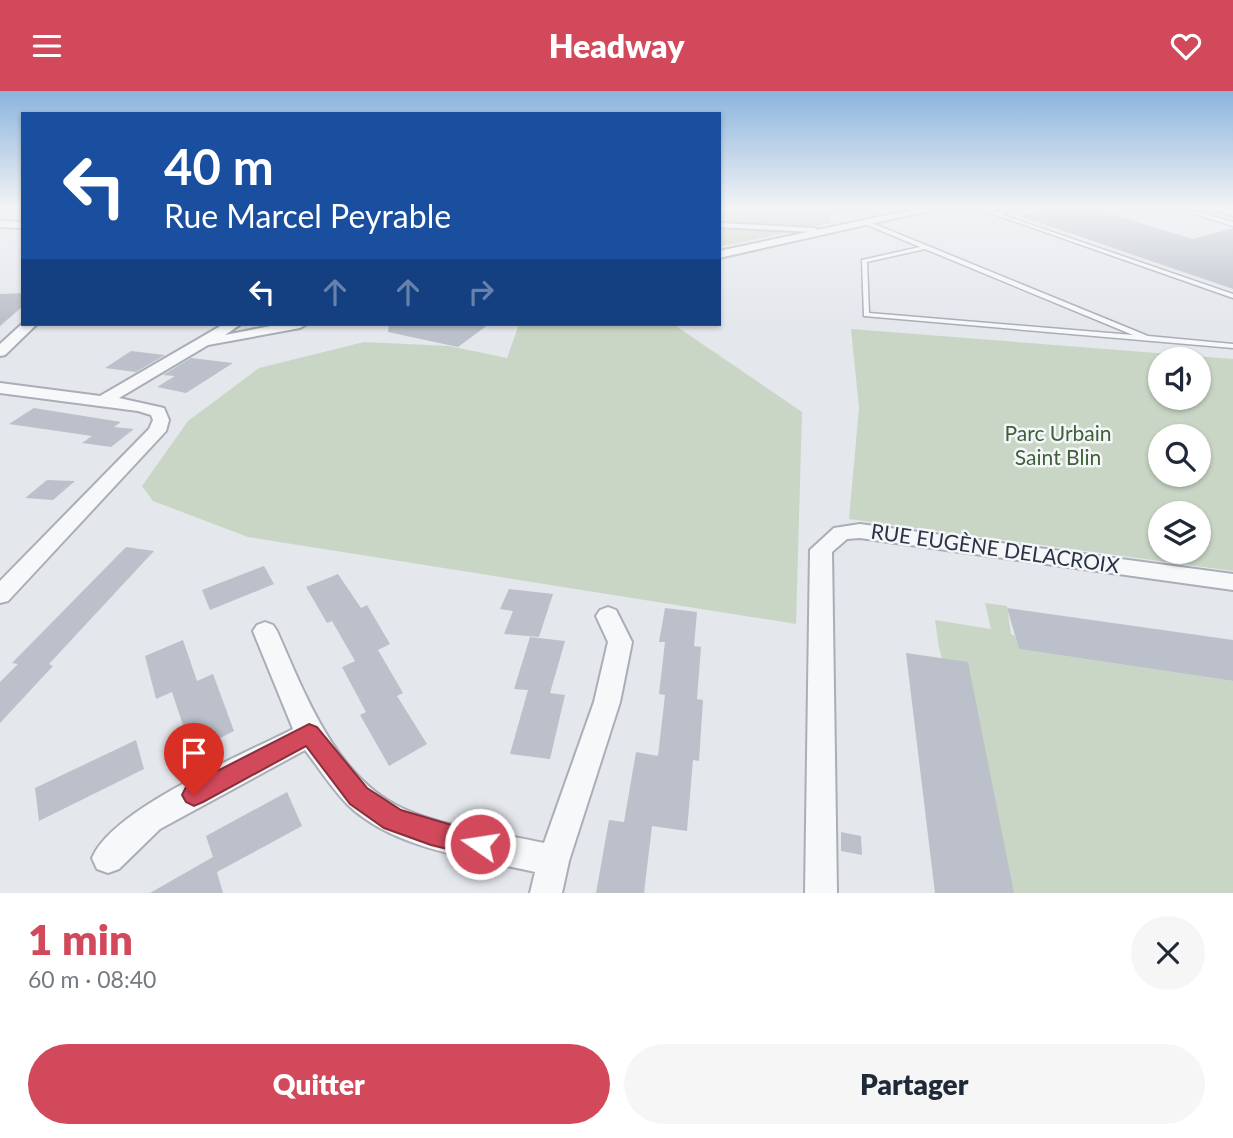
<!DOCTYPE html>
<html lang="fr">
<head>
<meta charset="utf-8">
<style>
  body { margin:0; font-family:Lato,sans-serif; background:#f6f6f7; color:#1f2937; height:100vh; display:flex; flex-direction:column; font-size:26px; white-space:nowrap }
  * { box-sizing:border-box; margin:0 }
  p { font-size:23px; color:#747a83 }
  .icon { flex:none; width:38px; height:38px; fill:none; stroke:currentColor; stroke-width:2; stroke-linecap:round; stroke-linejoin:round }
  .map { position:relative; height:802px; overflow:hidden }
  .panel { display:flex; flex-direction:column; background:#fff; flex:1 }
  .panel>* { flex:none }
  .guide { position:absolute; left:21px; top:21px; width:700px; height:214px; border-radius:0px; box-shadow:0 2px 5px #0004; background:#1a4fa0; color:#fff; overflow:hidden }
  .buttons { position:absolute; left:1148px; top:256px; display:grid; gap:14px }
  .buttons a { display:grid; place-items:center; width:63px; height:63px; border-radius:50%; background:#fff; box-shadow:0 2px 5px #0004; font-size:35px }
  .pin { position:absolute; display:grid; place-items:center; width:60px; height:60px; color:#fff; margin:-72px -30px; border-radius:50% 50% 50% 0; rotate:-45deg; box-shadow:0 0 7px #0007 }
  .pin .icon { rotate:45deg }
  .me { position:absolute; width:77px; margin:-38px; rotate:283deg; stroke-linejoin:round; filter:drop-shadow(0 0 5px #0008) }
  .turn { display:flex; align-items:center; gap:24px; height:147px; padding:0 28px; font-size:32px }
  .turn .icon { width:91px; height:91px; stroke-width:2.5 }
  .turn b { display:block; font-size:49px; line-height:60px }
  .lanes { display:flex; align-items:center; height:66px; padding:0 28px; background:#0003; justify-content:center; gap:35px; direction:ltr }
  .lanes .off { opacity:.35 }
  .round { display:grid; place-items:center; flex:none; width:74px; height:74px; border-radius:37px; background:#f6f6f7 }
  .overview { display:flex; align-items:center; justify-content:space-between; height:119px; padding:0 28px }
  h1 { font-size:42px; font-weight:800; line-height:52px; color:#d1495b }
  .button { display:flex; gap:14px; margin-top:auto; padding:14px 28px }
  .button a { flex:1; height:80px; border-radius:42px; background:#d1495b; color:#fff; font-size:28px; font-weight:800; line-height:80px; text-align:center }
  .button a+a { background:#f6f6f7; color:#1f2937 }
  header { display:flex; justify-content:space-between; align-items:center; height:91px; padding:0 28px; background:#d1495b; color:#fff; font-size:32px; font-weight:800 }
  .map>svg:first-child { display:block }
  .green { fill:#c9d6c5; fill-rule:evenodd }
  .building { fill:#bbc0ca }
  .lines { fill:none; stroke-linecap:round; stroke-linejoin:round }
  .service-casing { stroke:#a9aeb7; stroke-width:3 }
  .pedestrian-casing { stroke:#a9aeb7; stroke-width:4 }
  .minor-casing { stroke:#a9aeb7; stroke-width:4 }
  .secondary-casing { stroke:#a9aeb7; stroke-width:4 }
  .service { fill:#f7f8fa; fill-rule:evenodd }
  .pedestrian { fill:#f7f8fa; fill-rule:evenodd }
  .minor { fill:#f7f8fa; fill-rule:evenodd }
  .secondary { fill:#fff; fill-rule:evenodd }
  .route { fill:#d1495b; stroke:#882f3b; stroke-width:2 }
  .labels { text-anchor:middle; stroke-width:5; stroke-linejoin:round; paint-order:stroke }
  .park-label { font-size:21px; fill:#3f6138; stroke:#f4f6f9 }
  .street-label { font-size:21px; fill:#2b3445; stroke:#f4f6f9 }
</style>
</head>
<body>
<header><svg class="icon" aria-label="menu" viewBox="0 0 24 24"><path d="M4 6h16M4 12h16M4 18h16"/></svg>Headway<svg class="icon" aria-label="heart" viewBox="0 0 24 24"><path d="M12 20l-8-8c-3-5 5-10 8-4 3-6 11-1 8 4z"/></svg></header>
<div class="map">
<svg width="1233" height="802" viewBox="0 0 1233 802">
  <rect width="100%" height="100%" fill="#e4e7ec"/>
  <path class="green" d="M 719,117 L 829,117 L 830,132 L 719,156 Z
    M 519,233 L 673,233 L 802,321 L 796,533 L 248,446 L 153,410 L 142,395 L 188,330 L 259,277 L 364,251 L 449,255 L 507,267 Z
    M 851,238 L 1233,268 L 1233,480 L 849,428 L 859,317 ZM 1160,268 L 1199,268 L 1199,306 L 1160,306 ZM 1160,345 L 1199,345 L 1199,383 L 1160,383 ZM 1160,422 L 1199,422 L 1199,460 L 1160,460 Z
    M 985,512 L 1007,515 L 1011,543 L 1015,545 L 1019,558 L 1233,590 L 1233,802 L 1014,802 L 939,557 L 935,529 L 991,538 Z"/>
  <path class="building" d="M 1052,117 L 1091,117 L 1193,148 L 1233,137 L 1233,198 L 1020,125 Z
    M 23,202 L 23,215 L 0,235 L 0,203 Z
    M 389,233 L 489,233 L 458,256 L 388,241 Z
    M 131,260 L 165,264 L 136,281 L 105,277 Z
    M 191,267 L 233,272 L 186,302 L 157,296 L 175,285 L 163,284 Z
    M 34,317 L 121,331 L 114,336 L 134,338 L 111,356 L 82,352 L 92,345 L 9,333 Z
    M 47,389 L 75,390 L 53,409 L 25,407 Z
    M 126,456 L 154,460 L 49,573 L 53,575 L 0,632 L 0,591 L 18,573 L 12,572 Z
    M 264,475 L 274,493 L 210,519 L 202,499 Z
    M 338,483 L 361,517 L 367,514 L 390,553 L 378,559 L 403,602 L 397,605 L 427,653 L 389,675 L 360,624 L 366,621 L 342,576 L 355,570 L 332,530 L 327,532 L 306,496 Z
    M 509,498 L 553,503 L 539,546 L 504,543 L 513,520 L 500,518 Z
    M 665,517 L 697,521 L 694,555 L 701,556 L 697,608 L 703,609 L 699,670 L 693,669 L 687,740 L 652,735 L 644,802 L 596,802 L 609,729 L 624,731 L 636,661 L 658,665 L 665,604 L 659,603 L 665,551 L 659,551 Z
    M 1007,517 L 1233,549 L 1233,590 L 1019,558 Z
    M 530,546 L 565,550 L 550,602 L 565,604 L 550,668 L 510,663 L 528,599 L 514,598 Z
    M 183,549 L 197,590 L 213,583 L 234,640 L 192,661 L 172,601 L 156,608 L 145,565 Z
    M 906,562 L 968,571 L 1014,802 L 935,802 Z
    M 136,649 L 144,678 L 39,730 L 35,697 Z
    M 287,701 L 302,735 L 217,781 L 223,802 L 150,802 L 213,766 L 206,745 Z
    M 841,741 L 861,745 L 862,764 L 841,760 Z"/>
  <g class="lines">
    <defs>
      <path id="service" d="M 976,117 C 982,117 987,119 993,120 C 1002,122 1013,117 1022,117 L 1000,123 L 1233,203 L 1233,207 Z
        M 1176,117 L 1184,117 L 1233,131 L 1233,135 Z
        M 867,130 L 1148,245 L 1233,253 L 1233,257 L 864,225 L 862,169 L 920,156 L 865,133 L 865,131 ZM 925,158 L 1133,244 L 869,222 L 867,171 Z"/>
      <path id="pedestrian" d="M 719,132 L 814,137 L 825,142 L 821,144 L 813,141 L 719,136 Z"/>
      <path id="minor" d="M 921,117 L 941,117 L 719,167 L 719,160 Z
        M 0,130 L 23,131 L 23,137 L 0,136 Z
        M 23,232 L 37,233 L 5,264 L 0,265 L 0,253 Z
        M 224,233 L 241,233 L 225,244 L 281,233 L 307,233 L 300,237 L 208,254 L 119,307 L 164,317 L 169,329 L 166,340 L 8,510 L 0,512 L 0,490 L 149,338 L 153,329 L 151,324 L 138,320 L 0,302 L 0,292 L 100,305 Z
        M 860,433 L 1233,483 L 1233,499 L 860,447 L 847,448 L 832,461 L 837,802 L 805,802 L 810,459 L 834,437 Z
        M 608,516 L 616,519 L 632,551 L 620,611 L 569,770 L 562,802 L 530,802 L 535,781 C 475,767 395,759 348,714 C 332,698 319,677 305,659 L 160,738 L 119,778 L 108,782 L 97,778 L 92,767 C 113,717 243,664 293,638 L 253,540 L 257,534 L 265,531 L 273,534 L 277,540 C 305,603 336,688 404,718 C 447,737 498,742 544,752 L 594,611 L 608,551 L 596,525 L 600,519 Z"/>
      <path id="secondary" d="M 1212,117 L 1233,117 L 1233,125 Z"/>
    </defs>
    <use href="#service" class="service-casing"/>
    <use href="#pedestrian" class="pedestrian-casing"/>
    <use href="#minor" class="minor-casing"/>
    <use href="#secondary" class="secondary-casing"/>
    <use href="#service" class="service"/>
    <use href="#pedestrian" class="pedestrian"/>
    <use href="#minor" class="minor"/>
    <use href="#secondary" class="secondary"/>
  </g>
  <linearGradient id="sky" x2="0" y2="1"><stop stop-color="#8bb4dd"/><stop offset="0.51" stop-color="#f3f4f6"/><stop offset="1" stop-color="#f3f4f6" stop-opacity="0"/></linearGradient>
  <rect width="1233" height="229" fill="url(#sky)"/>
  <path class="route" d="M 309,633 L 317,636 L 367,697 L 401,719 L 489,745 L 492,753 L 489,762 L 480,766 L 431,754 L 384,737 L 350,713 L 306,655 L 203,711 L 194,715 L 186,711 L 182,704 L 186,696 Z"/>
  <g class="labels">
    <g class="park-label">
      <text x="1058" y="350">Parc Urbain<tspan x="1058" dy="24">Saint Blin</tspan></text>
    </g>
    <g class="street-label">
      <text transform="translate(995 458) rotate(8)" y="7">RUE EUGÈNE DELACROIX</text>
    </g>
  </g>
</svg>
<div class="buttons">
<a><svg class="icon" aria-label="sound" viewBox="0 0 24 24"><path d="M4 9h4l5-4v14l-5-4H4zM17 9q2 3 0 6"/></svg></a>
<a><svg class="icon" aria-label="search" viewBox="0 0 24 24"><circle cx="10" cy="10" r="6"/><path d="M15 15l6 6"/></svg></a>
<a><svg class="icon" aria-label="layers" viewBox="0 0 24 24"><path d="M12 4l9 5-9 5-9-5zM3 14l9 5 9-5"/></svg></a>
</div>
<div class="pin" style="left:194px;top:704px;background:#d93025"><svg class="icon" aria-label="arrive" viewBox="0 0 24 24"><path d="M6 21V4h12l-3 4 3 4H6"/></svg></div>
<svg class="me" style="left:480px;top:753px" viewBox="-20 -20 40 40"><circle r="17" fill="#d1495b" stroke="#fff" stroke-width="3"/><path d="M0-11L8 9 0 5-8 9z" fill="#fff"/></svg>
<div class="guide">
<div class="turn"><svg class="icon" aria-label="left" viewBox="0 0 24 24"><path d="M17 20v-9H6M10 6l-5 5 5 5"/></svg><div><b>40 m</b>Rue Marcel Peyrable</div></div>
<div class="lanes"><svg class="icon" aria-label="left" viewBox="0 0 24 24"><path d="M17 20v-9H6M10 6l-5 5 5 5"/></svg><svg class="icon off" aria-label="ahead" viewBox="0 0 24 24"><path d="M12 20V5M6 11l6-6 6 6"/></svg><svg class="icon off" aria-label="ahead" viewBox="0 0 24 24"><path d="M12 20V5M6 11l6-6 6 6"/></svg><svg class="icon off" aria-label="right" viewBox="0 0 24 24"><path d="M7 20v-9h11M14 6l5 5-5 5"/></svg></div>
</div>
</div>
<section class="panel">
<div class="overview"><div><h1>1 min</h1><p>60 m · 08:40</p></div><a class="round"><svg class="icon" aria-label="close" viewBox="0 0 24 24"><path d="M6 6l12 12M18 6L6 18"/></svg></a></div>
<div class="button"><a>Quitter</a><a>Partager</a></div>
</section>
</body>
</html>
